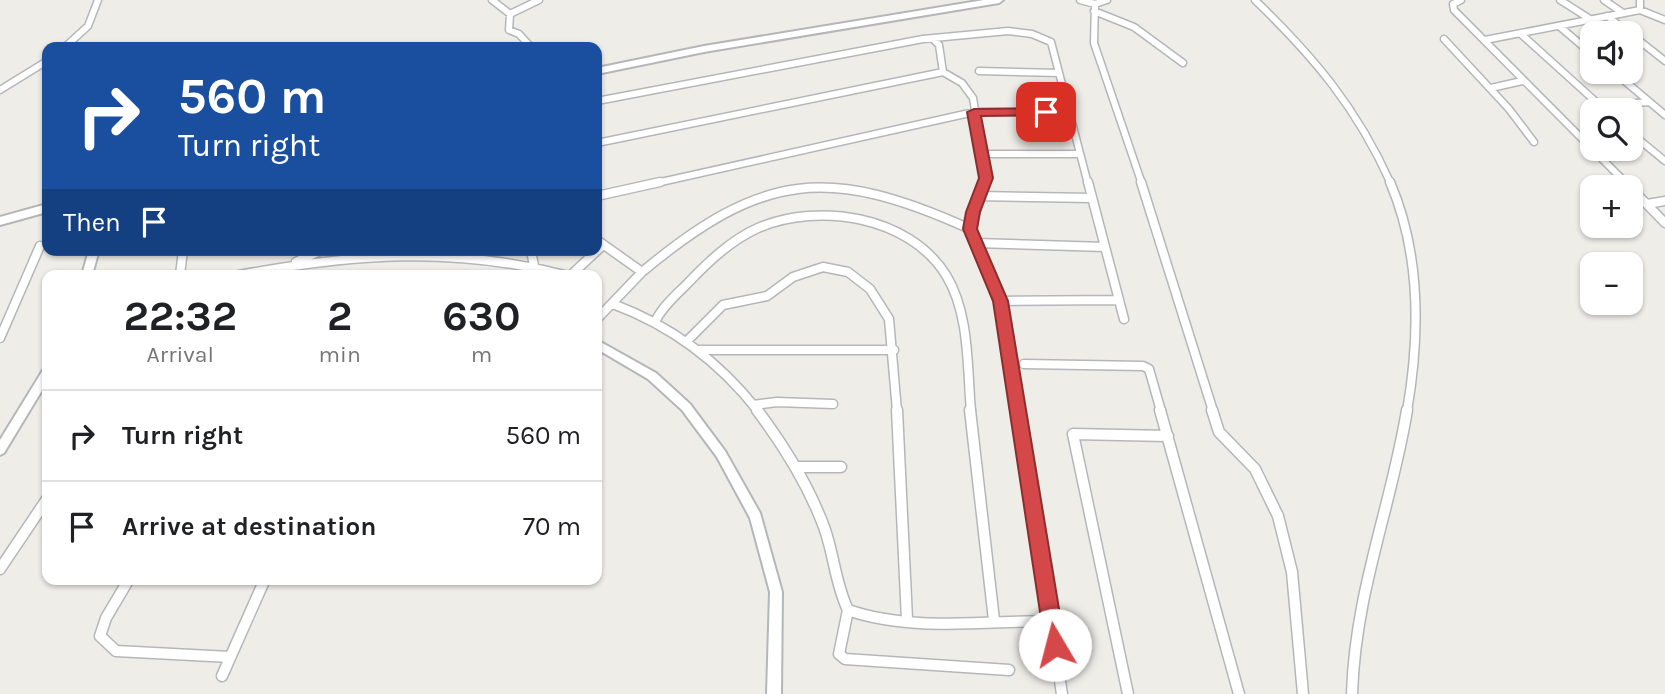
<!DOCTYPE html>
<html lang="en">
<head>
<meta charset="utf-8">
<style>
  body { margin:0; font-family:Karla,sans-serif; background:#f6f6f6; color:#202124; height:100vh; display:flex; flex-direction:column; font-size:26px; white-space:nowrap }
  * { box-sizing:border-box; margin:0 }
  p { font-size:23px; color:#757577 }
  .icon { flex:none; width:38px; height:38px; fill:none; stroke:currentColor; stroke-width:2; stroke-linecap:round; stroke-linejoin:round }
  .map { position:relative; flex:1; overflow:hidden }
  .details { position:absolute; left:42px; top:270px; width:560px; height:315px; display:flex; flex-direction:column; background:#fff; border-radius:14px; box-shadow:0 2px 5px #0004 }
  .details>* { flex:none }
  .guide { position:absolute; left:42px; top:42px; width:560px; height:214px; border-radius:14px; box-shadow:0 2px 5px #0004; background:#1a4fa0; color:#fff; overflow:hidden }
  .buttons { position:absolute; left:1580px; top:21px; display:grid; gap:14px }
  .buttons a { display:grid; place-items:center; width:63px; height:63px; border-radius:14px; background:#fff; box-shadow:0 2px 5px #0004; font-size:35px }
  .pin { position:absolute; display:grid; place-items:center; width:60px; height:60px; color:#fff; margin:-30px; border-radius:14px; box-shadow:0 4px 10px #0006 }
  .me { position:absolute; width:77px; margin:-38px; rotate:352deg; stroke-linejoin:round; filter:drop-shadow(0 0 5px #0008) }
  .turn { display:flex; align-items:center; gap:24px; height:147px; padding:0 21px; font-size:32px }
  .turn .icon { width:91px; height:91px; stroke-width:2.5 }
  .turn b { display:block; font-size:49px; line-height:60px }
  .then { display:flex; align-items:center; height:66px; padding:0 21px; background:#0003; gap:14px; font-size:26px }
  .eta { display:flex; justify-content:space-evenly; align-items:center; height:119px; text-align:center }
  .eta b { font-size:42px; font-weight:700; line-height:49px }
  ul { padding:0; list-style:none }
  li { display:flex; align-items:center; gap:21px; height:91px; padding:0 21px; border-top:2px solid #e0e0e0 }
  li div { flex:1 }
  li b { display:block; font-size:26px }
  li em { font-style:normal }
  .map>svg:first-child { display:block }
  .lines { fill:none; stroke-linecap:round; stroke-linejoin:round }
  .minor-far2-casing { stroke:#b4b7ba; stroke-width:9 }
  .minor-far1-casing { stroke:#b4b7ba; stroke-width:11 }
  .minor-casing { stroke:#b4b7ba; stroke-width:13 }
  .tertiary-casing { stroke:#b4b7ba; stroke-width:4 }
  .secondary-casing { stroke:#b4b6ba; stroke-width:4 }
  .minor-far2 { stroke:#fff; stroke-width:6 }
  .minor-far1 { stroke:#fff; stroke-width:8 }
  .minor { stroke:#fff; stroke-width:10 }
  .tertiary { fill:#fff; fill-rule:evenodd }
  .secondary { fill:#fff; fill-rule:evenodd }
  .route { fill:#d4484a; stroke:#8a2f30; stroke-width:2 }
</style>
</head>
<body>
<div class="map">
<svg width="1665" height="694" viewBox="0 0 1665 694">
  <rect width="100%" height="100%" fill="#efede8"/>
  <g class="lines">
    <defs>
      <path id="minor-far2" d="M 492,0 L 510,14
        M 1080,0 L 1095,4 L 1107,0
        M 1255,0 C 1314,57 1357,108 1391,184
        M 1461,0 L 1453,4 L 1454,10 L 1627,184
        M 1560,0 L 1590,19
        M 1604,0 L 1623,13
        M 1095,4 L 1094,43 L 1142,184
        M 1640,10 L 1665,20
        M 1094,11 L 1134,27 L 1183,63
        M 1607,16 L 1629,33
        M 1559,26 L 1592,54
        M 1631,34 L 1665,61
        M 1522,35 L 1605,110
        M 1444,39 L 1509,109 L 1534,142
        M 934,40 L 939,45 L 943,72 L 962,83 L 973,98 L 986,178 L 984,184
        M 1485,40 L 1640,10 L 1640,0
        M 65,47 L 88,26 L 98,0
        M 531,47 L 519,34 L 509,30 L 510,14 L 539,0
        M 979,71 L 1059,73
        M 1614,72 L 1665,115
        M 1491,88 L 1522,81
        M 0,90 L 47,61
        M 597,101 L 923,39 L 1008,31 L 1032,34 L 1051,42 L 1088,184
        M 1600,106 L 1649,102
        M 1631,133 L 1665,161
        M 597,143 L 943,72
        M 983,154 L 1079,154
        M 652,184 L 974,112 L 1070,112"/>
      <path id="minor-far1" d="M 985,182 L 970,229 L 1001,301 L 1018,411
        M 1088,182 L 1124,319
        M 1141,182 L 1213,411
        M 1390,182 C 1421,254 1420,336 1407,411
        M 1625,182 L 1630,187
        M 1631,188 L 1665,223
        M 597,196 L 660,182
        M 978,196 L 1092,198
        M 1647,204 L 1665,201
        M 597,240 L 642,272 L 597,319
        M 976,243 L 1105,247
        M 531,250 L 534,266
        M 296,262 L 322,250
        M 642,272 C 762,172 828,165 970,229
        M 180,275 L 183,250
        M 239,275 C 352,254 452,246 565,275
        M 571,275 L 602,246
        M 1001,301 L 1118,300
        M 613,304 C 672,326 719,361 758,411
        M 656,320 C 663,306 676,295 687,284 C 708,262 731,240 758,228 C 819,202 909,216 946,275 C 970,314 967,368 971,411
        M 0,338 L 40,246
        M 687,341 L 723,305 L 767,296 L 793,277 L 823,267 L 848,272 L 870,289 L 889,319 L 897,411
        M 697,350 L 894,350
        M 1024,364 L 1143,366 L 1149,369 L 1161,411
        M 753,405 L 777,402 L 833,404"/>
      <path id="minor" d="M 757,410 C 784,446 808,484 824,527 C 834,554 835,583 848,610 C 911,632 986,621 1052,621
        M 897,410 L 907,619
        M 970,410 L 994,620
        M 1018,410 L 1062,694
        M 1160,410 L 1239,694
        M 1212,410 L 1219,432 L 1255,469 L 1278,516 L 1292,572 L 1303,694
        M 795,467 L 841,467
        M 0,569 L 47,499
        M 129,579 L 106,618 L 100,636 L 116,651 L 230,657
        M 848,610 L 839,654 L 845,659 L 1009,670
        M 222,676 L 265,579
        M 1128,694 L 1073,434 L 1168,436
        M 1352,694 C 1355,592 1391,508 1407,410"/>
      <path id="tertiary" d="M 89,250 L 99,250 L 92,275 L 82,275 Z
        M 597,340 L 656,373 L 690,404 L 725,451 L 760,513 L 782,592 L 781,694 L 767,694 L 770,592 L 750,518 L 717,457 L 682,410 L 648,379 L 597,349 Z
        M 47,369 L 47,382 L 4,453 L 0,455 L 0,440 L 43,370 Z"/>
      <path id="secondary" d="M 984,0 L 1003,0 L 999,3 L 704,52 L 597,74 L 597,68 L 704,46 Z
        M 47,204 L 47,212 L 0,225 L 0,217 Z"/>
    </defs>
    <use href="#minor-far2" class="minor-far2-casing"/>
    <use href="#minor-far1" class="minor-far1-casing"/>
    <use href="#minor" class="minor-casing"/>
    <use href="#tertiary" class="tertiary-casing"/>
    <use href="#secondary" class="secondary-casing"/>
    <use href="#minor-far2" class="minor-far2"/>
    <use href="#minor-far1" class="minor-far1"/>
    <use href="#minor" class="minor"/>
    <use href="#tertiary" class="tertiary"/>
    <use href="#secondary" class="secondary"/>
  </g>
  <path class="route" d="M 1046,108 L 1050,109 L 1050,115 L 981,116 L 993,178 L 980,212 L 977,229 L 1008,301 L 1065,645 L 1062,652 L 1055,655 L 1048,652 L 1045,645 L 993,301 L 963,229 L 966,212 L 979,178 L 967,112 L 974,109 Z"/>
</svg>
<div class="buttons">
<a><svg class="icon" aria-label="sound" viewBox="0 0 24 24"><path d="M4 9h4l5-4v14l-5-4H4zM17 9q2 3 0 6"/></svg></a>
<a><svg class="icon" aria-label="search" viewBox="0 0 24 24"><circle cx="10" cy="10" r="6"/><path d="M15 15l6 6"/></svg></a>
<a>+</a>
<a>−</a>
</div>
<div class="pin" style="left:1046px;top:112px;background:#d93025"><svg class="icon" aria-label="arrive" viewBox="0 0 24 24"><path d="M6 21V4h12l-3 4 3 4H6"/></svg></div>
<svg class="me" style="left:1055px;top:645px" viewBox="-20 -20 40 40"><circle r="19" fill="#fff"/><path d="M0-13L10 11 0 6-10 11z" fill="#d4484a"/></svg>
<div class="guide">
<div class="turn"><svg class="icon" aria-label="right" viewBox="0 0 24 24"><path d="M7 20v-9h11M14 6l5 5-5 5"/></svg><div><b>560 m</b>Turn right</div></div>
<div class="then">Then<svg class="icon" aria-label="arrive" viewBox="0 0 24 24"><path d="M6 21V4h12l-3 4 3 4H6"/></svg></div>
</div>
<section class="details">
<div class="eta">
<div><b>22:32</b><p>Arrival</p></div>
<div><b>2</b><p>min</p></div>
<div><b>630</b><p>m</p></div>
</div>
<ul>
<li><svg class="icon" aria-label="right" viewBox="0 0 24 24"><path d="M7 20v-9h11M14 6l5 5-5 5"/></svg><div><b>Turn right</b></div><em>560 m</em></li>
<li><svg class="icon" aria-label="arrive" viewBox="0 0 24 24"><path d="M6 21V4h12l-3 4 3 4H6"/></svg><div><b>Arrive at destination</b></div><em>70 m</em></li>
</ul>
</section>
</div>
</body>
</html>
